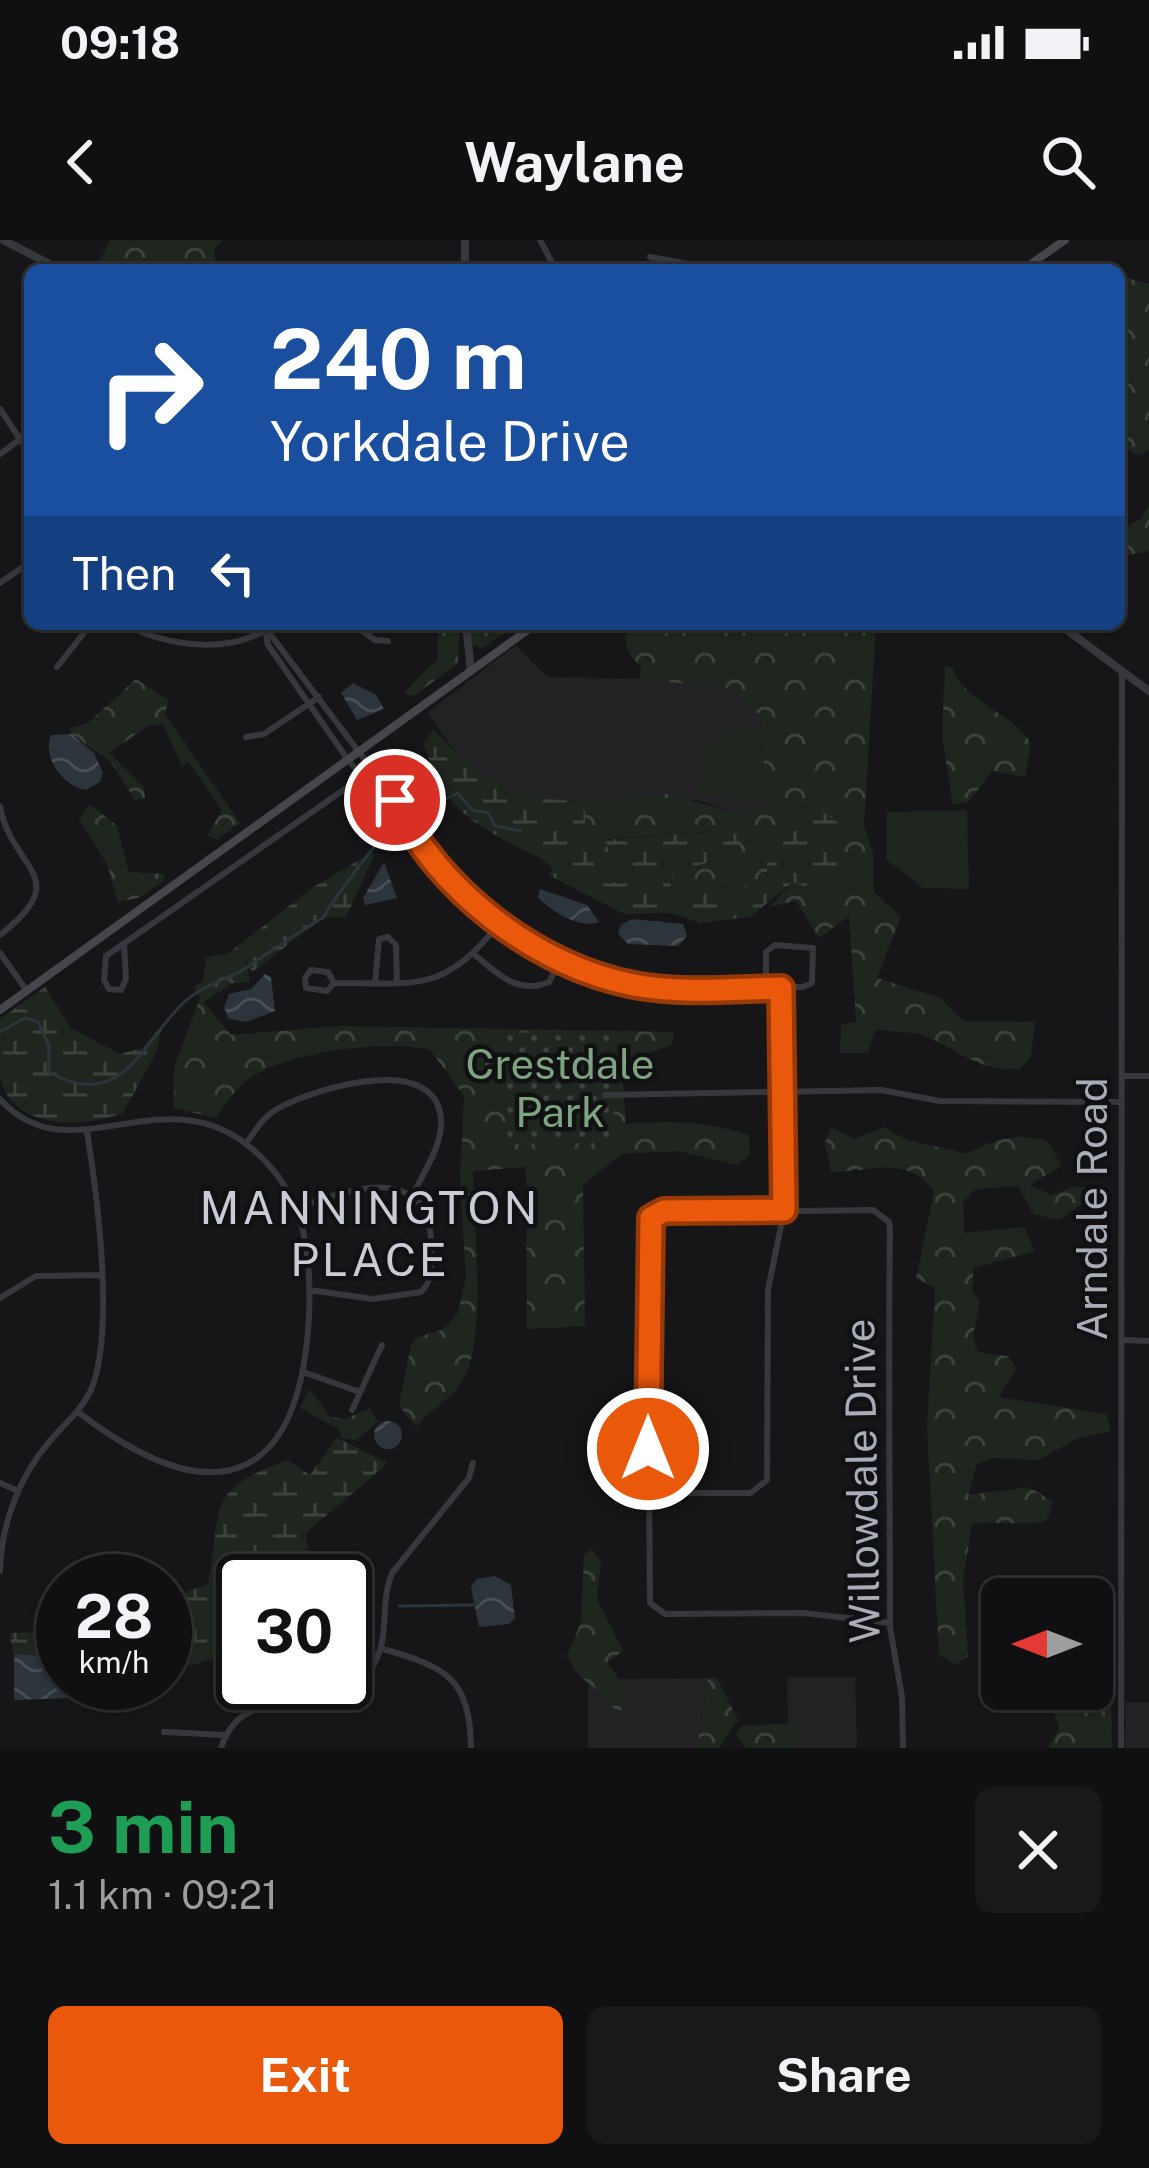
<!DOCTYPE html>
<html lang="en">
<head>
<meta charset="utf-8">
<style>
  body { margin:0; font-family:"Public Sans",sans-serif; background:#19191b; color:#f1f3f6; height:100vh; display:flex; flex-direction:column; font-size:45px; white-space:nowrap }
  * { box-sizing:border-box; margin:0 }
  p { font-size:39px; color:#9c9d9f }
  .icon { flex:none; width:66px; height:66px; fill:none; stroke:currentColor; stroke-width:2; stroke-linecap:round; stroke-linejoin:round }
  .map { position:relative; height:1508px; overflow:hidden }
  .drawer { display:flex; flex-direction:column; background:#101012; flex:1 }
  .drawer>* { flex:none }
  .hud { position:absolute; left:24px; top:24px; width:1101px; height:366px; border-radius:18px; box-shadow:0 3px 9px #0004,0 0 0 3px #303032; background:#1a4fa0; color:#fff; overflow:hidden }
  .needle { width:78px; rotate:270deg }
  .fabs { position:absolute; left:981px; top:1338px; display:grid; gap:24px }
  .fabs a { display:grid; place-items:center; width:132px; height:132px; border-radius:18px; background:#101012; box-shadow:0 3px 9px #0004,0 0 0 3px #303032; font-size:60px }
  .speed { position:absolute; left:36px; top:1314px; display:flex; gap:24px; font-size:60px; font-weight:700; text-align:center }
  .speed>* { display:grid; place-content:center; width:156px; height:156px; border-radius:50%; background:#101012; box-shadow:0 3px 9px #0004,0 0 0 3px #303032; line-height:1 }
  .speed small { font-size:30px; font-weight:400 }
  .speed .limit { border:6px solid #111; border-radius:18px; background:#fff; color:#111 }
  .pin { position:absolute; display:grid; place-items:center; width:102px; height:102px; color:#fff; margin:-51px; border:6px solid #fff; border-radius:50%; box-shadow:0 3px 12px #0007 }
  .me { position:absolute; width:132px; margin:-66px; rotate:0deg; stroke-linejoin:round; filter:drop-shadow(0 0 9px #0008) }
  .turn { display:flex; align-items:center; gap:42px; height:252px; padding:0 48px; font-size:54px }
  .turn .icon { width:156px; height:156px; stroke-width:2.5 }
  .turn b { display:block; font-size:84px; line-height:102px }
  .then { display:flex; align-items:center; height:114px; padding:0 48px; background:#0003; gap:24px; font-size:45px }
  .round { display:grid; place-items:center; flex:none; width:126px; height:126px; border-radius:18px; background:#19191b }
  .overview { display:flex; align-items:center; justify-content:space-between; height:204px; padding:0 48px }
  h1 { font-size:72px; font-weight:700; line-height:90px; color:#1e9e55 }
  .action { display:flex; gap:24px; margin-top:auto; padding:24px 48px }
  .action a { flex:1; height:138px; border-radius:18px; background:#ea580c; color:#fff; font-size:48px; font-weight:700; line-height:138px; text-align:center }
  .action a+a { background:#19191b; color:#f1f3f6 }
  .status { display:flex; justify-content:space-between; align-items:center; height:84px; padding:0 60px; background:#101012; direction:ltr }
  .status svg { height:33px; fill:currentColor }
  header { display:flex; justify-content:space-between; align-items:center; height:156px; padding:0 48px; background:#101012; font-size:54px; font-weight:700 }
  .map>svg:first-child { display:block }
  .built { fill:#222225 }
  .forest { fill:url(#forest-crowns) }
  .wetland { fill:url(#wetland-marsh) }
  .park { fill:url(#park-dots) }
  .garden { fill:#1e261f }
  .water { fill:url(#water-waves) }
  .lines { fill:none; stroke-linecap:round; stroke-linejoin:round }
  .stream { stroke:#2c353c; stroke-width:3 }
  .minor { stroke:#37383d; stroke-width:6 }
  .tertiary { stroke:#37383d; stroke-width:8 }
  .secondary { stroke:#45474d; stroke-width:8 }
  .route-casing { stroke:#983908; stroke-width:30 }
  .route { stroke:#ea580c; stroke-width:21 }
  .labels { text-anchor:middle; stroke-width:9; stroke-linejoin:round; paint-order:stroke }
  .park-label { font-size:42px; fill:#7fa381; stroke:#111113 }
  .street-label { font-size:42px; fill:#a8adb8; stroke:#111113 }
  .neighbourhood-label { font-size:45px; letter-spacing:3px; fill:#c9ccd4; stroke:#111113 }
</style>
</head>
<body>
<div class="status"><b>09:18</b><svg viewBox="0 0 49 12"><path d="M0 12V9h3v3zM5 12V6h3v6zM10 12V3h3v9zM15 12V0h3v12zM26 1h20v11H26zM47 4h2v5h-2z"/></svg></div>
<header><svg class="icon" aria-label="back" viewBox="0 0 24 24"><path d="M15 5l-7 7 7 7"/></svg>Waylane<svg class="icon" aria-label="search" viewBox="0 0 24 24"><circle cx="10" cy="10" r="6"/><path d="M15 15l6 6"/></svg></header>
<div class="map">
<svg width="1149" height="1508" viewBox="0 0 1149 1508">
  <defs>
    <pattern id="forest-crowns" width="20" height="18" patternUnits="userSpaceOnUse" patternTransform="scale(3)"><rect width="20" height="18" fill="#1e261f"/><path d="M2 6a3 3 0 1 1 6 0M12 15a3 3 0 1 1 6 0" fill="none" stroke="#3c433d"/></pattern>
    <pattern id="wetland-marsh" width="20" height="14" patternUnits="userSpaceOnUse" patternTransform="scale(3)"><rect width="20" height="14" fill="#1e261f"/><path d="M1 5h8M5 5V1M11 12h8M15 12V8" fill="none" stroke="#3c433d"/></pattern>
    <pattern id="park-dots" width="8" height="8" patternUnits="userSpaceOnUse" patternTransform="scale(3)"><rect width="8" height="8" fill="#1e261f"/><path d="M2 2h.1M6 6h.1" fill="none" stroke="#3c433d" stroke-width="1.8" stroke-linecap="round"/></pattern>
    <pattern id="water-waves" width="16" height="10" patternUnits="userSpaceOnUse" patternTransform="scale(3)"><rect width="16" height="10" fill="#2c353c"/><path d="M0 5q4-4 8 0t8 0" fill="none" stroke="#485056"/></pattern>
  </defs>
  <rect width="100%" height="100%" fill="#161618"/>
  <path class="built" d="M 516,405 L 547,437 L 667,439 L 729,448 L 760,476 L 767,564 L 744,575 L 697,560 L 549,561 L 512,550 L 466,526 L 427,473 Z
    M 787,1437 L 855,1437 L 857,1508 L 788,1508 Z
    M 708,1438 L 697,1508 L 588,1508 L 588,1439 Z
    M 1125,1462 L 1149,1462 L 1149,1508 L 1125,1508 Z"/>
  <path class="forest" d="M 111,0 L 223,0 L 215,8 L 214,30 L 94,30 Z
    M 1119,36 L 1149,44 L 1149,210 L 1139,215 L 1119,206 Z
    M 1149,265 L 1149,311 L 1119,317 L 1119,289 L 1141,279 Z
    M 438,384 L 460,384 L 458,423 L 414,456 L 403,453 L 437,420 Z
    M 469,384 L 518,384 L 482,408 L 472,404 Z
    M 626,384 L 876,384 L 864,586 L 873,613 L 874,652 L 901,677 L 877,738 L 941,758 L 963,781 L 1035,782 L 1031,816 L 1020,829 C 982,832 963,814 932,799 C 915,791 893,791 875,790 L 868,813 L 840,813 L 841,784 L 856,782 L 849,676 L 819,698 L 796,661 L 769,667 L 793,642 L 807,643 L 807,562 L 801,583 L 767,609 L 768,636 L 742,647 L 670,649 L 675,632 L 736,614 L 731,590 L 606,599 L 609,611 L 635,630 L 618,644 C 581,625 585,598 585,561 L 668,554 L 744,575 L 767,564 L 760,476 L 729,448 L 640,439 L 641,426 C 626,414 624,403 626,384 Z
    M 945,425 L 953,429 C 966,464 1013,472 1031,504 L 1025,537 L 993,531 L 968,562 L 953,565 L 942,497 Z
    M 136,439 L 169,460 L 165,474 L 240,583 L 217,600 L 207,595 L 222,570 L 188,522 L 182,527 L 163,484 L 147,486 L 110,513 L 144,548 L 145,558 L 135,560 L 110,521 L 71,494 L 70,488 L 88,483 Z
    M 90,564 L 117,586 L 129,632 L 164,634 L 164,641 L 138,658 L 118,662 L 107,624 L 79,580 Z
    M 221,714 L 245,716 L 250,742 L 233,743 L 204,762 L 231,795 L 339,786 L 674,792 L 672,805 L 629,820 L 622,828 L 626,884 C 670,880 706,881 749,895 L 750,915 L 737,925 L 678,911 L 621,914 L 583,945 L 585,1086 L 527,1089 L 526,927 L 473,931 C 473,983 488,1097 463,1140 C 453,1158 430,1169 416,1187 L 399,1165 L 411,1105 L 416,1098 L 444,1089 L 458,1073 L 466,1038 L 460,941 L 464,856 L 430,810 C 386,799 282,812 246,841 C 234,851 225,865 216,878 L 174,868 L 174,827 L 200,758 L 193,747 L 203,741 L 206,718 Z
    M 831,887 L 855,899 L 884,887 C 907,905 937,904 965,914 C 995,900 1017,891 1049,902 L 1061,926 L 1030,945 L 1051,955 L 1073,947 L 1095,948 L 1092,957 L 1059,980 L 1033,974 L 1018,946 L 975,949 L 963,962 L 964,993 L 1024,987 L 1035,1011 L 973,1028 L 973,1052 L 980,1061 L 973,1097 L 978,1112 L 1007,1116 L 1017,1129 L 998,1157 L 1106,1174 L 1111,1191 L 1076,1199 L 1039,1220 L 991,1218 L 977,1224 L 968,1255 L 1029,1247 L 1053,1262 L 1047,1280 C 1025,1287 997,1280 972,1284 L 963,1341 L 968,1416 L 955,1425 L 939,1415 L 927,1185 L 935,1048 L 916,1038 L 934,952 C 908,914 870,932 831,932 L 825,903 Z
    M 309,1149 L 331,1177 L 345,1179 L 370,1168 L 378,1182 L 356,1200 L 342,1198 L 338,1189 L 300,1168 Z
    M 592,1309 L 601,1321 L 597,1359 L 623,1411 L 607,1423 C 621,1440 631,1455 617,1477 C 608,1448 580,1447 567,1416 L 581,1382 L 584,1316 Z
    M 708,1438 L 717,1438 L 738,1480 L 719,1508 L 697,1508 Z
    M 1104,1441 L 1111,1444 L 1112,1508 L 1048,1508 L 1059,1488 L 1048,1456 L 1052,1449 L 1092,1449 L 1092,1443 Z
    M 794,1483 L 796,1501 L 788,1508 L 746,1508 L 736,1495 L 741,1486 Z"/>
  <path class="wetland" d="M 434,490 C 479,539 517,562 585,561 C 585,598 581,625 618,644 L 635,630 L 609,611 L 605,600 L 732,590 L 741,602 L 736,614 L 675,632 L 670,648 L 742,647 L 767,636 L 767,609 L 801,583 L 806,561 L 838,582 L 849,634 L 816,650 L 793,642 L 750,677 L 701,683 L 670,673 L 624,674 L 549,635 L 553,629 C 543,616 527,613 513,605 C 457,574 447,565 423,504 Z
    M 371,613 L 375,614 L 346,677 L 323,678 L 252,732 L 245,716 L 226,715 L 312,648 Z
    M 45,747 L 71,788 L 120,814 L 142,808 L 162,785 L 157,811 L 123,873 C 84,888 12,891 0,837 C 0,820 0,796 0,779 Z
    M 337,1198 L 388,1223 L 306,1293 L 309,1316 L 285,1341 L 243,1341 L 243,1411 L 165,1432 L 165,1360 L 208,1344 C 223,1270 201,1251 288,1220 L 310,1235 Z
    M 63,1381 L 63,1417 L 14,1414 L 9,1393 L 44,1392 Z"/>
  <path class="park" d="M 615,790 L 613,903 L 507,904 L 505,793 Z"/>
  <path class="garden" d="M 726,489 L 761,489 L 761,560 L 696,553 L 703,510 Z
    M 967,570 L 969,649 L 923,648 L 886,619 L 887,572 Z"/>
  <path class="water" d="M 353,443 L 376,455 L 384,469 L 357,480 L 341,453 Z
    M 71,494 L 94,513 L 103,533 L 100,542 L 86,550 C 62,546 42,517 51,495 Z
    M 384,622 L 397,658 L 365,665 L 363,658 Z
    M 540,649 L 587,665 L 599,682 C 578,689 554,672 538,658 Z
    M 632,679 L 683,684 L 687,696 L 678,706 L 628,704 L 618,694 L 621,685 Z
    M 265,734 L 271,737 L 275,771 L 246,782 L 229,779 L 224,768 L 229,754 L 251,749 Z
    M374 1195a14 14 0 1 1 28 0a14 14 0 1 1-28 0Z
    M 495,1336 L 511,1345 L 515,1378 L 509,1384 L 479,1387 L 471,1347 L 477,1339 Z
    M 14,1414 L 63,1417 L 63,1443 L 108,1443 L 100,1457 L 14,1460 Z"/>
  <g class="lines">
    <path class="stream" d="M 406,578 L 458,553 L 472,570 L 488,573 L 495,586 L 521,591
      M 0,792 L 25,778 L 38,782 L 49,806 L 49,832 C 126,876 145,793 189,758 C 207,743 227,740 244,729 C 271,712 295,693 323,678 C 329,665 388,586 397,581
      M 399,1366 L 473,1365"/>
    <path class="minor" d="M 540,0 L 556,30
      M 650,17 L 721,30
      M 0,169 L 30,214
      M 0,214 L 19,200
      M 0,343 L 30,322
      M 125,384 C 165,407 235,416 273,384
      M 264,384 L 268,405 L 348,520 L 404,585
      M 353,384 L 375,400 L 388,401
      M 267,390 L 395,560 L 435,627 L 525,698 L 569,723 L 638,746 L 803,747 L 812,743 L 813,708 L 775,705 L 766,712 L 766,748
      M 57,427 L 91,384
      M 246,497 L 264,494 L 319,457
      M 0,566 C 11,630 76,636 0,695
      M 124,703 L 126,739 L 121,750 L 109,749 L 104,740 L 106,716 L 372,530
      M 0,713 L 27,751
      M 475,715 C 498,734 517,755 549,742 L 561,720
      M 334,743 L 327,751 L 306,748 L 305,738 L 311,730 L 328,732 L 334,743 C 419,743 444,754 501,681
      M 375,743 L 379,699 L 388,697 L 396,705 L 397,743
      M 1123,836 L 1149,836
      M 605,855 L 881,850 L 940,861 L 1121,862
      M 0,859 C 75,944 177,815 273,930 C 308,971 311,1025 309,1077 C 299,1252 208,1272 78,1172
      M 246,904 C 254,892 263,877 277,869 C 314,848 445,808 441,887 C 439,910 422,936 412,956
      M 298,968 C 348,948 432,921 431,1006 C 431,1024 434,1039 421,1052 L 373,1059 L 309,1050
      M 0,1058 L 36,1036 L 100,1035
      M 1122,1100 L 1149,1101
      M 303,1132 L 360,1152
      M 352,1170 L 382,1105
      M 0,1243 L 18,1251
      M 648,1253 L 751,1253 L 767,1240 L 768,1050 L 784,971 L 780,748
      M 0,1331 C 1,1285 19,1237 49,1202 C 63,1185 80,1172 90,1152 C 116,1095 97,954 87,892
      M 890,1383 L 804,1373 L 665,1374 L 650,1363 L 647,989 L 657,973 L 873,970 L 889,982 L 890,989 C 888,1120 890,1252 890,1383 L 890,1387 L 902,1457 L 903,1508
      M 383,1409 C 446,1427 470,1438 471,1508
      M 164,1492 L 226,1495
      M 221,1508 C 247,1431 324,1495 369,1432 C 393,1399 378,1367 392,1333 L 469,1238 L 473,1223
      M 1121,1508 L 1122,432"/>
    <path class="tertiary" d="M 3,0 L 61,30
      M 465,30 L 465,0
      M 466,384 L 471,431
      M 1059,384 L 1149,451"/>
    <path class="secondary" d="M 1022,30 L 1065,0
      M 0,770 L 536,384"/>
  </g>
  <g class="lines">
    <defs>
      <path id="route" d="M 395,560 C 436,649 537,727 634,745 C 681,754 733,749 781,748 L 784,970 L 664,971 L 651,978 L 648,1209"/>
    </defs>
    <use href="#route" class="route-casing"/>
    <use href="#route" class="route"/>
  </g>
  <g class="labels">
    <g class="park-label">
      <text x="560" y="839">Crestdale<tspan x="560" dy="48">Park</tspan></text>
    </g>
    <g class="street-label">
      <text transform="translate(1092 969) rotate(-90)" y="15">Arndale Road</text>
      <text transform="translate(862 1241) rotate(-91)" y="15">Willowdale Drive</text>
    </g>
    <g class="neighbourhood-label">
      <text x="370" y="984">MANNINGTON<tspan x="370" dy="52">PLACE</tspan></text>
    </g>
  </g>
</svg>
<div class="fabs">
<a><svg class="needle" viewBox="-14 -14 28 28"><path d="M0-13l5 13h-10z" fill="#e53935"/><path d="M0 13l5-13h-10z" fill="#9c9d9f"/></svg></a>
</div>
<div class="speed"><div>28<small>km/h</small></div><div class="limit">30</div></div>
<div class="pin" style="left:395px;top:560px;background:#d93025"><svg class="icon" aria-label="arrive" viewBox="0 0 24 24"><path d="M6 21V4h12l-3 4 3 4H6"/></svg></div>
<svg class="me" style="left:648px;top:1209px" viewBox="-20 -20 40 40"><circle r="17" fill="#ea580c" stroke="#fff" stroke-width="3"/><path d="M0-11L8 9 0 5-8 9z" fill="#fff"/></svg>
<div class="hud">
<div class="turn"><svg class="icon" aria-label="right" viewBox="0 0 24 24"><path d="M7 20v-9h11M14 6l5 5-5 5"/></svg><div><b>240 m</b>Yorkdale Drive</div></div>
<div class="then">Then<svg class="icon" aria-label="left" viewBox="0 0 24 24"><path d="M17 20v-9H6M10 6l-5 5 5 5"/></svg></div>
</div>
</div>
<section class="drawer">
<div class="overview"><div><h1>3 min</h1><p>1.1 km · 09:21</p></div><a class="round"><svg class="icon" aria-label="close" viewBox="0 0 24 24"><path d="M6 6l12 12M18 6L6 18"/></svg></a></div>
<div class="action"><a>Exit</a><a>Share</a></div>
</section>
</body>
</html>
